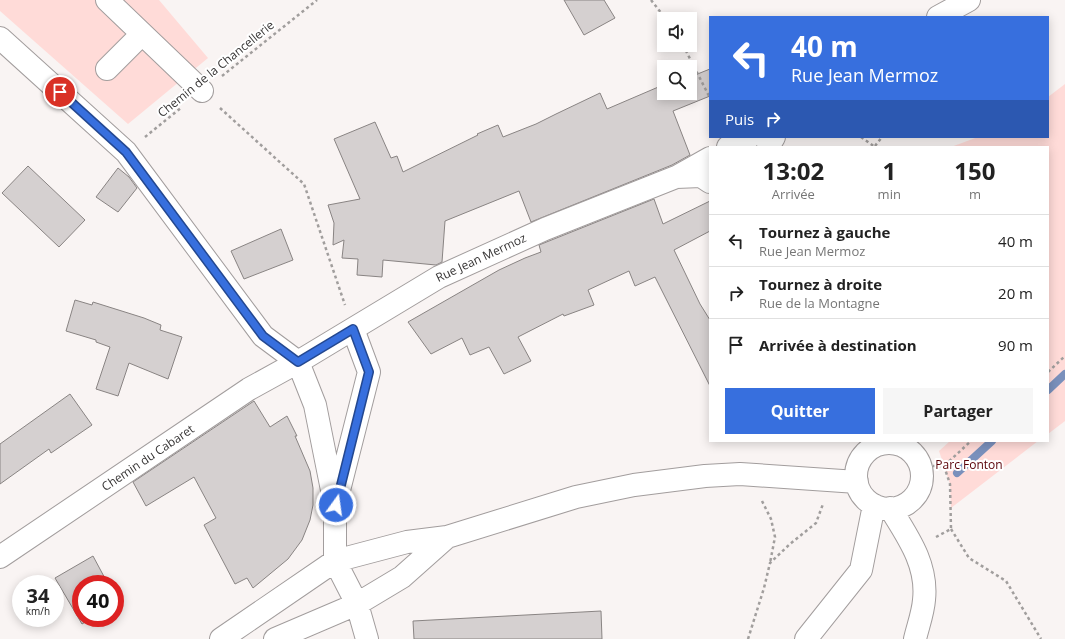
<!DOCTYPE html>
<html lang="fr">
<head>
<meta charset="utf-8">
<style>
  body { margin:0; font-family:"Open Sans",sans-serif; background:#f6f6f6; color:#222; height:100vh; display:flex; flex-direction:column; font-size:15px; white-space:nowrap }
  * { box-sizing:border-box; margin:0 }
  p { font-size:13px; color:#767676 }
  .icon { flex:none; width:22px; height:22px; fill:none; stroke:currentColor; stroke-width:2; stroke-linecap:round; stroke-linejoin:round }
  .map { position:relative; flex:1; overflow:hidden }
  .sheet { position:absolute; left:709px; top:146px; width:340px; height:296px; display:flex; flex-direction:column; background:#fff; border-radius:0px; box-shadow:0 2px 10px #0003 }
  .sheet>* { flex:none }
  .hud { position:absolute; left:709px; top:16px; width:340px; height:122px; border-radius:0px; box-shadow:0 2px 10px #0003; background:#376fde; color:#fff; overflow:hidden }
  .fabs { position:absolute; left:657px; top:12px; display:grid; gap:8px }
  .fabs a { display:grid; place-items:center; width:40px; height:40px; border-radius:0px; background:#fff; box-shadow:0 2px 10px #0003; font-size:20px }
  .speed { position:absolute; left:12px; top:575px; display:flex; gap:8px; font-size:20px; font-weight:700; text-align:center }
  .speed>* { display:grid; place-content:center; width:52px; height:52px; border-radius:50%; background:#fff; box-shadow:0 2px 10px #0003; line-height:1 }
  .speed small { font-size:10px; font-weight:400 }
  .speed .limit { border:6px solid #d22; background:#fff; color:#111 }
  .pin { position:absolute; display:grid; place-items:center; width:34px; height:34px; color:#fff; margin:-17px; border:2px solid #fff; border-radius:50%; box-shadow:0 1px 4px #0007 }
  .me { position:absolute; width:44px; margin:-22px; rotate:14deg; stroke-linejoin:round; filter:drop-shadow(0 0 3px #0008) }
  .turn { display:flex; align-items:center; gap:14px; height:84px; padding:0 16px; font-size:18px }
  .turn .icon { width:52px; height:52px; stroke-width:2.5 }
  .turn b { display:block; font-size:28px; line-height:34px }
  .then { display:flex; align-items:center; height:38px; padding:0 16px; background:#0003; gap:8px; font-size:15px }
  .eta { display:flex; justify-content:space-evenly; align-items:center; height:68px; text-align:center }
  .eta b { font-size:24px; font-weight:700; line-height:28px }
  .action { display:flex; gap:8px; margin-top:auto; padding:8px 16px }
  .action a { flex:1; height:46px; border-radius:0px; background:#376fde; color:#fff; font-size:16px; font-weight:700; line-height:46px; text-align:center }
  .action a+a { background:#f6f6f6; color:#222 }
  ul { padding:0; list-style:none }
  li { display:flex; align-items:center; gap:12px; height:52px; padding:0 16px; border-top:1px solid #e0e0e0 }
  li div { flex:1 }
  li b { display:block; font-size:15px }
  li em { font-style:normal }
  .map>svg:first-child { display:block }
  .green { fill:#ffdbd8 }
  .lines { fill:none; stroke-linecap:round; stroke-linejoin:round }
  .stream { stroke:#7a90bc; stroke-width:8 }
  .building { fill:#d5d0d0; stroke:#898483 }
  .minor-casing { stroke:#a29d9d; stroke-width:24 }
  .path { stroke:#a19e9d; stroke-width:2.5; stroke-dasharray:3 3; stroke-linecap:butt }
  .minor { stroke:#fff; stroke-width:22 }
  .route-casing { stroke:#244890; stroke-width:10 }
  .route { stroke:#376fde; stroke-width:7 }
  .labels { text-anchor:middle; stroke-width:4; stroke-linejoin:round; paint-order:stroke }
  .street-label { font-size:12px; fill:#353333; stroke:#fff }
  .park-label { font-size:12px; fill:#590007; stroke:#fff }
</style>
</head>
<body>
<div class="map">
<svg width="1065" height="639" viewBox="0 0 1065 639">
  <rect width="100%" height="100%" fill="#f9f4f3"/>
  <path class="green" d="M 0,0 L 159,0 L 208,58 L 128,124 L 0,11 Z
    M 1065,84 L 1065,421 L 1048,434 L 1048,147 L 951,147 L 978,137 L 1048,137 L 1048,97 Z
    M 950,441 L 1038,441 L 951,508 L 950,484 L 939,451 Z"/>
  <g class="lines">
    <path class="stream" d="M 1048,390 L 1065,374
      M 957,473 L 992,441"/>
  </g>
  <path class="building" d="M 564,0 L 604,0 L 615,18 L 584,35 Z
    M 710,69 L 710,96 L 673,111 L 690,155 L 672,165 L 531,222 L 519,191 L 445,221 L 442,262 L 436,265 L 383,260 L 382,277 L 357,275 L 358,259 L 342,258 L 344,240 L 333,245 L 334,223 L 328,205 L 360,199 L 334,139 L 375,122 L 391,158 L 397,156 L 403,172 L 478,135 L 477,134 L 498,125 L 503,137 L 536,124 L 556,114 L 600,93 L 607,109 L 663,85 L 664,93 L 690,93 L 690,77 Z
    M 28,166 L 85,220 L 59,247 L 2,193 Z
    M 118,168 L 129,177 L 137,188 L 118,212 L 96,197 Z
    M 654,199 L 663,224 L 710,201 L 710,231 L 674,250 L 700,304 L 710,320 L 710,386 L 655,277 L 635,286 L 629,271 L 588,290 L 594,305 L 564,316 L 563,314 L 518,337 L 531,361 L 504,374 L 489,347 L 470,355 L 462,338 L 431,354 L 408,322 L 499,270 L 525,258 L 541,252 L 539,245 Z
    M 281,229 L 293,260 L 244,279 L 231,251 Z
    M 75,300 L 92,305 L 93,302 L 144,318 L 161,325 L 160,330 L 182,337 L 168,379 L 129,363 L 118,396 L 96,389 L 110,347 L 96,342 L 96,340 L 66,331 Z
    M 70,394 L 92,425 L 51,453 L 49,449 L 0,484 L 0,444 Z
    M 254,401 L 270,427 L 287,416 L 297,436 L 295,436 L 310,471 L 313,488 L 313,505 L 310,520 L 302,540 L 288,559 L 253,588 L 247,578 L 235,584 L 204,525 L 216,518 L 194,477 L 146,506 L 133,482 Z
    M 93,556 L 108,584 L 81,584 L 81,618 L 92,618 L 82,624 L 55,578 Z
    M 601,611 L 602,639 L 414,639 L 413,621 Z"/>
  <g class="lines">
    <defs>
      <path id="minor" d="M 107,0 L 202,91
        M 938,17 L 969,0
        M 0,38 L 126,152 L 263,336 L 298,362
        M 107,69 L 142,34
        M 728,147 L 750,137
        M 768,147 L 774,137
        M 678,176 L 710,158
        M 298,362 L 315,405 L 335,505 L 335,561 L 357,604 L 367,639
        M856 476a33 33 0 1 1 66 0a33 33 0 1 1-66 0Z
        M 337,498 L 369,372 L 353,329
        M 890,508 C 908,537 928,565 924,600 C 923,613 918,626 915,639
        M 0,557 L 249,389 L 298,362 L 439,277 L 545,229 L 676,177 L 701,176 L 710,182
        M 221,639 L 335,561 L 407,542 L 447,537 L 576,497 L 634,485 L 705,476 L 740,474 L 857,482
        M 275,639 L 357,604 L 402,577 L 447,537
        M 806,639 L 861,570 L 874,505"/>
    </defs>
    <use href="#minor" class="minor-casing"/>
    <path class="path" d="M 651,0 L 666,19
      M 683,45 L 710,98
      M 222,76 L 317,0
      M 220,108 L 304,184 L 345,305
      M 145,137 L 182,107
      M 861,137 L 875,147
      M 875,146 L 882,137
      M 1048,372 L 1065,356
      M 921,466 L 944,466 L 971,441
      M 762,501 L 771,519 L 775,537 L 770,563
      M 951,529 L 969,558 L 1006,581 L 1041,639
      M 936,537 L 951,529 L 950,484 L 944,466
      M 748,639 L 764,588 L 770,563 L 790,544 L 816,523 L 823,504"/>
    <use href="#minor" class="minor"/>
  </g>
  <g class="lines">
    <defs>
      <path id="route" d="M 60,92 L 126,152 L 263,336 L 298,362 L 353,329 L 369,372 L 336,505"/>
    </defs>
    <use href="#route" class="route-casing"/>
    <use href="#route" class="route"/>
  </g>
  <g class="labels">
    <g class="street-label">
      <text transform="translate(216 69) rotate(-39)" y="4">Chemin de la Chancellerie</text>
      <text transform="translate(481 258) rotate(-25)" y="4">Rue Jean Mermoz</text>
      <text transform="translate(148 458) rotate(-34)" y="4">Chemin du Cabaret</text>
    </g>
    <g class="park-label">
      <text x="969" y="469">Parc Fonton</text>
    </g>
  </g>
</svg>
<div class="fabs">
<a><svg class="icon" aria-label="sound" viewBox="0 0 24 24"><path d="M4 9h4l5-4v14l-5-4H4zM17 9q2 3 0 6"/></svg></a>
<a><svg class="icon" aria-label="search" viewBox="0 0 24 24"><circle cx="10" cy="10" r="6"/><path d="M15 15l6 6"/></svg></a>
</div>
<div class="speed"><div>34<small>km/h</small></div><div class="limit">40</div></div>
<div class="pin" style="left:60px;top:92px;background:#d93025"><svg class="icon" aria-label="arrive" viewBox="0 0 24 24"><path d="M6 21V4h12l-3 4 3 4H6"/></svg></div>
<svg class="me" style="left:336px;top:505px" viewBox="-20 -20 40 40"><circle r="17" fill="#376fde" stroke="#fff" stroke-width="3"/><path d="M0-11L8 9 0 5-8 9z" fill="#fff"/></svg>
<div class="hud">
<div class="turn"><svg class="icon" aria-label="left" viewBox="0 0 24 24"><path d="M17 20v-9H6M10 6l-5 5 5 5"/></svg><div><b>40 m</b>Rue Jean Mermoz</div></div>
<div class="then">Puis<svg class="icon" aria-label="right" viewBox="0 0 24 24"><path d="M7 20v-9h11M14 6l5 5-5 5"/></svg></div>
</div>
<section class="sheet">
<div class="eta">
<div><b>13:02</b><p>Arrivée</p></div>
<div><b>1</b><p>min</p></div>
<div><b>150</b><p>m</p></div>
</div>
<ul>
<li><svg class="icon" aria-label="left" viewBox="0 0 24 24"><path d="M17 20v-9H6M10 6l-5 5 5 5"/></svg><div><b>Tournez à gauche</b><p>Rue Jean Mermoz</p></div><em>40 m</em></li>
<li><svg class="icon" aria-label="right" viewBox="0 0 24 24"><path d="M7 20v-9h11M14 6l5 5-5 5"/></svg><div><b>Tournez à droite</b><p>Rue de la Montagne</p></div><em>20 m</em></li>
<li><svg class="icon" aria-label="arrive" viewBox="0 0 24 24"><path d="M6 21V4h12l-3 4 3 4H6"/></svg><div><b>Arrivée à destination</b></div><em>90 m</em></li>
</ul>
<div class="action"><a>Quitter</a><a>Partager</a></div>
</section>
</div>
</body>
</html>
